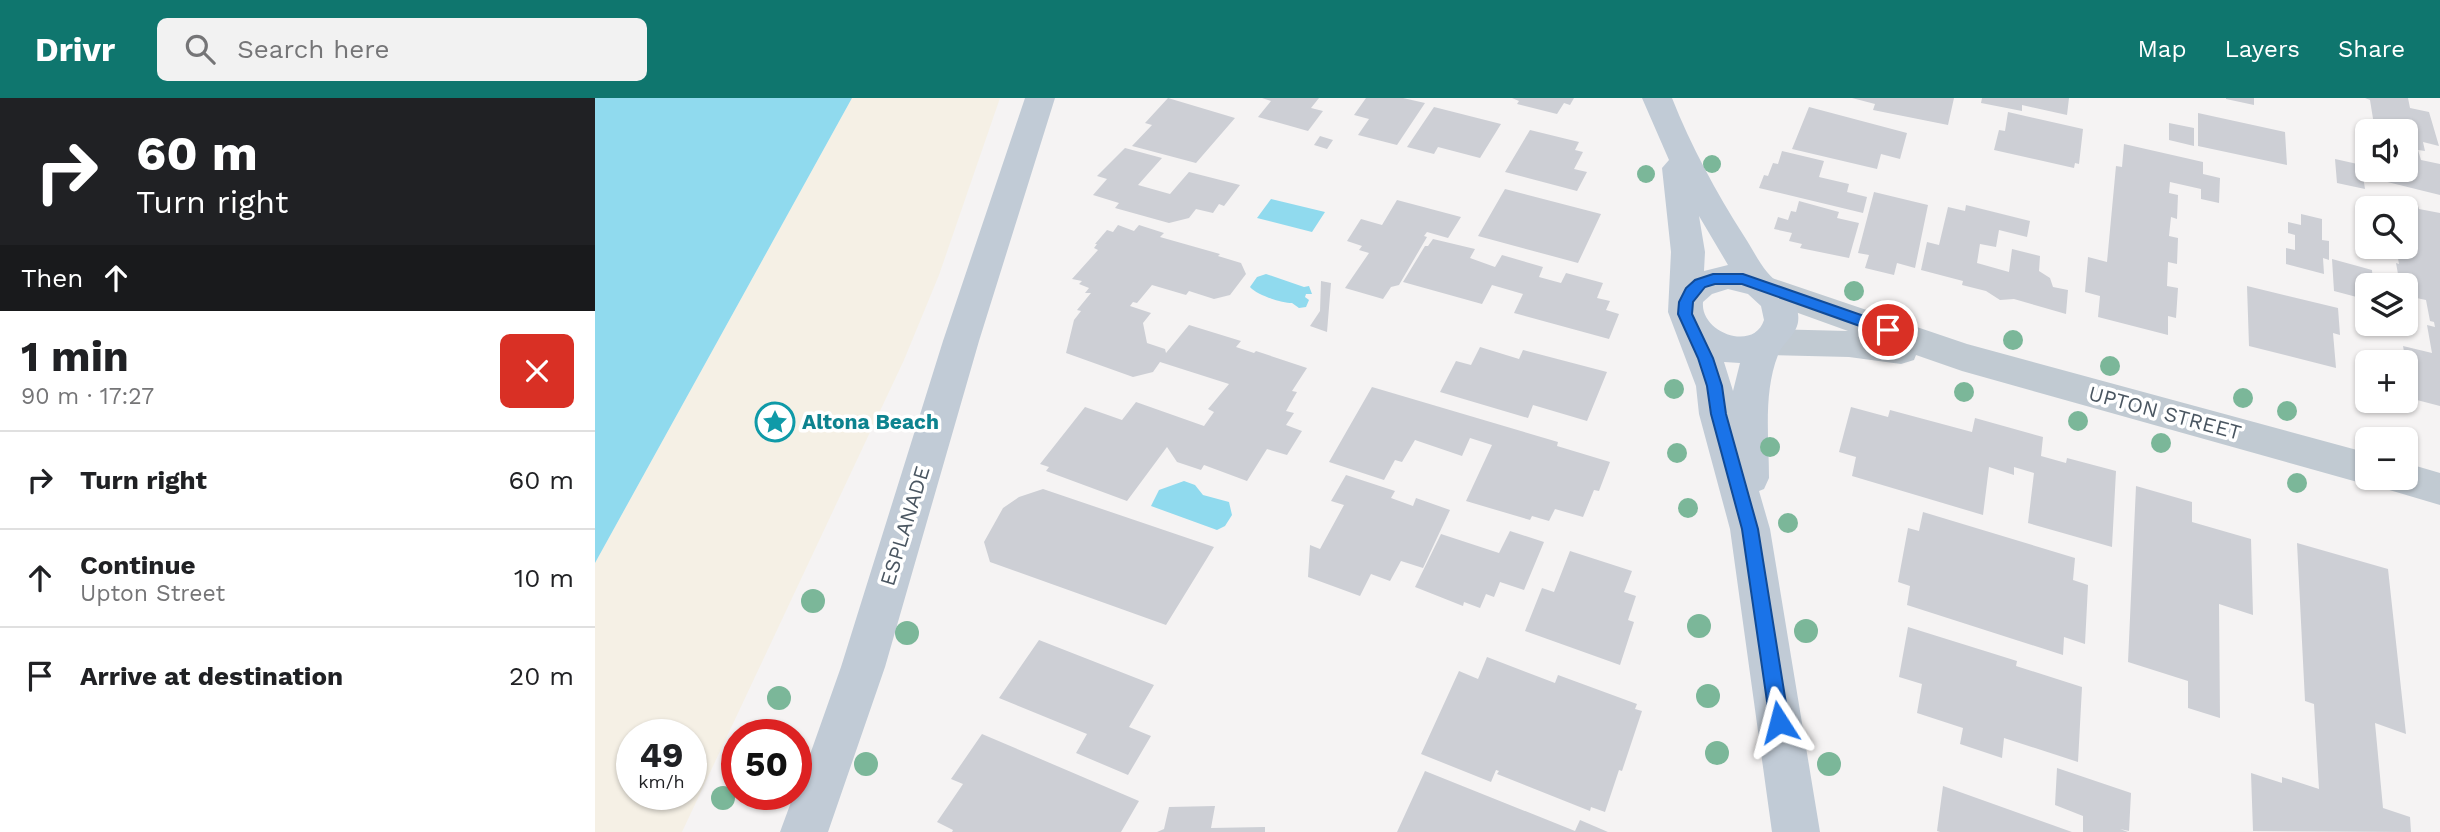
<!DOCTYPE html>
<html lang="en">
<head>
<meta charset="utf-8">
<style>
  body { margin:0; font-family:"Work Sans",sans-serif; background:#f2f2f2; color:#202124; height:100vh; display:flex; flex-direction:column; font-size:26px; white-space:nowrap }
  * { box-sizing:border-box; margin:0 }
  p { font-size:23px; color:#757577 }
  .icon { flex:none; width:38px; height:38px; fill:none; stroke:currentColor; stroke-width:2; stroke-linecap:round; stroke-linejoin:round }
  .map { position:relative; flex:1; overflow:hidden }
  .side { display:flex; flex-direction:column; background:#fff; width:595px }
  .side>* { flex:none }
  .top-card { background:#202124; color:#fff; overflow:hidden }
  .fabs { position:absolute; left:1760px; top:21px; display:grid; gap:14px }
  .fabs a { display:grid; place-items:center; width:63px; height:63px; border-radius:10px; background:#fff; box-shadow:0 2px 5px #0004; font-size:35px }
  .speed { position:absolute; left:21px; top:621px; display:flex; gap:14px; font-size:35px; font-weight:700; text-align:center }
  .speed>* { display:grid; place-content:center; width:91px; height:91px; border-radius:50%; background:#fff; box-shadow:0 2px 5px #0004; line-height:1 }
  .speed small { font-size:18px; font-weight:400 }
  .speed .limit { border:10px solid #d22; background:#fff; color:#111 }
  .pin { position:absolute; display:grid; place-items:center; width:60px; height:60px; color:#fff; margin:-30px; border:4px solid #fff; border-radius:50%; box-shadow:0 2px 7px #0007 }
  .me { position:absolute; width:77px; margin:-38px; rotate:351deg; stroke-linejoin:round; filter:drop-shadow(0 0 5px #0008) }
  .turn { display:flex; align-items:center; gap:24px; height:147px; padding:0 21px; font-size:32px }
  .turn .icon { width:91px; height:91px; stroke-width:2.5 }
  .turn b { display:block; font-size:49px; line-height:60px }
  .then { display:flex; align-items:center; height:66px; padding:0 21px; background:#0003; gap:14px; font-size:26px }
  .round { display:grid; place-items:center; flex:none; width:74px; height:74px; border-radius:10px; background:#f2f2f2 }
  .headline { display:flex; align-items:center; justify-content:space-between; height:119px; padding:0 21px }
  h1 { font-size:42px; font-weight:700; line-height:52px }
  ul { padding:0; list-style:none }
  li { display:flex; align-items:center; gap:21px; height:98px; padding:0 21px; border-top:2px solid #e0e0e0 }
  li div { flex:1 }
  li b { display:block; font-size:26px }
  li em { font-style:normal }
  header { display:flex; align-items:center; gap:42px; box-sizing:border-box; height:98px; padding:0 35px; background:#0f766e; color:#fff }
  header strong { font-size:33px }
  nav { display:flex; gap:38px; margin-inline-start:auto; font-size:24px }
  .search { width:490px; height:63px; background:#f2f2f2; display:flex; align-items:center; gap:18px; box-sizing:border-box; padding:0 24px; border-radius:10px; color:#757577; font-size:26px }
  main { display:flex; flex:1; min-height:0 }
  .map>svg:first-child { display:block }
  .sand { fill:#f5f0e5; fill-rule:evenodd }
  .water { fill:#90daee }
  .building { fill:#cdcfd5 }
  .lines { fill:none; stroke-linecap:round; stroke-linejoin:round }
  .street { fill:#c1cad2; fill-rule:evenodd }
  .secondary { fill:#c1cbd6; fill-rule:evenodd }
  .tree { fill:#7bb799 }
  .route { fill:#1a73e8; stroke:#114b97; stroke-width:2 }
  .labels { text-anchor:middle; stroke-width:7; stroke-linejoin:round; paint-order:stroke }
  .street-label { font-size:21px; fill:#4a5661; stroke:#fff }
  .culture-label { font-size:21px; font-weight:bold; fill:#0d838f; stroke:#fff; text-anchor:start }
</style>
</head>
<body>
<header>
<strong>Drivr</strong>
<div class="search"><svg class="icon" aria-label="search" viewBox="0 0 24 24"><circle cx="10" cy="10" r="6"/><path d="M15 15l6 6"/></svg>Search here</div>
<nav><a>Map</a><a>Layers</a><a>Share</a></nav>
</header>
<main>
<section class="side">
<div class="top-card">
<div class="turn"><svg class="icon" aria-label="right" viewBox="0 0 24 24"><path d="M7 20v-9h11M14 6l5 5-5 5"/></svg><div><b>60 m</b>Turn right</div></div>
<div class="then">Then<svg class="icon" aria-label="ahead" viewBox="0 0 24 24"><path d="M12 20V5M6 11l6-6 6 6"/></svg></div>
</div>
<div class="headline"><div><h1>1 min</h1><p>90 m · 17:27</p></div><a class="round" style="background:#d93025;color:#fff"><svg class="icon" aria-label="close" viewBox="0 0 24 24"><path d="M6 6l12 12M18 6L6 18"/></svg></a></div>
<ul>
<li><svg class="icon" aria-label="right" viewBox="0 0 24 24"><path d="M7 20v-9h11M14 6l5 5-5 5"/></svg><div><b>Turn right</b></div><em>60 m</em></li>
<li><svg class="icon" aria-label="ahead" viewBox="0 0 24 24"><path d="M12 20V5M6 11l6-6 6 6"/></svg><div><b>Continue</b><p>Upton Street</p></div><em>10 m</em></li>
<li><svg class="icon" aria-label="arrive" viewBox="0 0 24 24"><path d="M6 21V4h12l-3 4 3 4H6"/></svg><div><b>Arrive at destination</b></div><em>20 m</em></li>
</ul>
</section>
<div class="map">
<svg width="1845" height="734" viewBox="0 0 1845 734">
  <rect width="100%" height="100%" fill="#f5f3f3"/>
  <path class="sand" d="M 257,0 L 405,0 L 344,177 L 309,262 L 87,734 L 0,734 L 0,465 ZM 37,637 L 96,637 L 96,696 L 37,696 Z"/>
  <path class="water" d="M 0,0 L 257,0 L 0,465 Z
    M 676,101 L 730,114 L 717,134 L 662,120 Z
    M 671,176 L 709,189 L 714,188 L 717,196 L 711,196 L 710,199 L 714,202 L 711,209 L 704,210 L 697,205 C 686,205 662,197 655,189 L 662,179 Z
    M 589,383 L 600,387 L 608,397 L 634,404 L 637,417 L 630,428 L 622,432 L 556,408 L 564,392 Z"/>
  <path class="building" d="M 573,0 L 640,20 L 601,65 L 537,48 L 557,27 L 550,25 Z
    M 667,0 L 724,0 L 716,10 L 728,13 L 713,33 L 663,19 L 676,3 Z
    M 771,0 L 808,0 L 830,5 L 802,47 L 763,37 L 774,21 L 759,17 Z
    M 917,0 L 979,0 L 975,7 L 969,5 L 962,16 L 922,6 L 924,3 Z
    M 1257,0 L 1359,0 L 1353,27 L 1278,12 L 1280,6 Z
    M 1387,0 L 1474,0 L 1472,17 L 1427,7 L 1427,13 L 1386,5 Z
    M 1631,0 L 1659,0 L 1659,7 L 1631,1 Z
    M 1770,0 L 1813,0 L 1815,10 L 1834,14 L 1844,48 L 1828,44 L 1830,53 L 1823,52 L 1826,62 L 1845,66 L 1845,97 L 1768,78 L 1770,91 L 1742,85 L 1740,61 L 1767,67 L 1763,39 L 1773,41 L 1773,72 L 1811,72 L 1811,33 L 1780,33 L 1775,2 Z
    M 839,9 L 906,26 L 885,60 L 843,49 L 839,56 L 812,49 Z
    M 1214,9 L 1312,35 L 1305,61 L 1286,56 L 1282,71 L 1197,51 Z
    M 1413,14 L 1488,31 L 1484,66 L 1480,65 L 1479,70 L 1399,52 L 1404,32 L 1410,33 Z
    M 1603,15 L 1690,34 L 1692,67 L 1603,48 Z
    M 1574,25 L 1599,30 L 1599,48 L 1574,42 Z
    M 935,32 L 984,44 L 980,52 L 988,54 L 979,71 L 992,74 L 982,93 L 910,74 Z
    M 725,38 L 738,42 L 732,51 L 719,47 Z
    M 1529,46 L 1608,64 L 1608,76 L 1625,80 L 1624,105 L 1606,101 L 1606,91 L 1575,84 L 1574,95 L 1583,97 L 1582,121 L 1576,119 L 1574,138 L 1583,140 L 1582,166 L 1573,164 L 1572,188 L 1583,190 L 1581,220 L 1573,218 L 1573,237 L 1503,219 L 1505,198 L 1490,194 L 1493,159 L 1512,164 L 1521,68 L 1527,69 Z
    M 530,50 L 567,60 L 543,87 L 575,96 L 594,74 L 645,87 L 629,108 L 624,106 L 618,115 L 601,111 L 594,120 L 574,125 L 520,110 L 524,105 L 498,97 L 512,81 L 502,78 Z
    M 1187,53 L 1229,63 L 1224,79 L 1254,86 L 1252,94 L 1272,99 L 1268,115 L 1164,90 L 1169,77 L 1173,78 L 1178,65 L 1183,66 Z
    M 910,91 L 1006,116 L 983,165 L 883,138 Z
    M 1279,94 L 1333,107 L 1320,170 L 1302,165 L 1299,177 L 1270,170 L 1274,157 L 1263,155 Z
    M 1789,98 L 1822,105 L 1824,111 L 1845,115 L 1845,308 L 1818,301 L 1808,248 L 1837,255 L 1832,227 L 1840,229 L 1839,224 L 1835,223 L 1831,202 L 1812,198 L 1811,187 L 1805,187 L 1801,165 L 1804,166 L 1801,149 L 1811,149 L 1811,110 L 1773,110 L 1771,124 L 1768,100 L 1791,105 Z
    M 802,102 L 866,119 L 853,140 L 832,134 L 829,138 L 832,139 L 804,187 L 796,189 L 788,201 L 750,190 L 774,155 L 764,152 L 767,148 L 752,143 L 766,121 L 787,127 Z
    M 1204,103 L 1244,114 L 1242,120 L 1264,125 L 1254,160 L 1205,150 L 1207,146 L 1194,143 L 1197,135 L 1179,131 L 1183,119 L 1193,122 L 1196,113 L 1201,114 Z
    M 1371,107 L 1435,123 L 1432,139 L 1404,132 L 1401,149 L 1385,146 L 1382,165 L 1414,174 L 1417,151 L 1445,158 L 1444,173 L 1455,180 L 1458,189 L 1473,192 L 1471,216 L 1419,201 L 1405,202 L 1391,193 L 1367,187 L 1368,183 L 1326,172 L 1332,144 L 1344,147 L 1353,109 L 1370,113 Z
    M 1706,116 L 1727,121 L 1727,142 L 1734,143 L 1734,162 L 1728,160 L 1729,176 L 1691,166 L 1691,150 L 1700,152 L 1700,137 L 1693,135 L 1693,124 L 1706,127 Z
    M 523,127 L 539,133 L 544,127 L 569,135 L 565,139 L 625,156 L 623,158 L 646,165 L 651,176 L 635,197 L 619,201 L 594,193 L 591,197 L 557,187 L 542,205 L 538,204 L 535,208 L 556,215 L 548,225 L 552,245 L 570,251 L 571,255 L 594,227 L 646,243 L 641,249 L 659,255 L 661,253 L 712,270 L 697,293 L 702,294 L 691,313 L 699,315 L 691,327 L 707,333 L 692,357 L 672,351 L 652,383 L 609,367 L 606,372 L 582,364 L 572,349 L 532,403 L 451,373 L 454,369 L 445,366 L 490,309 L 527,322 L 541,304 L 609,328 L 619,314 L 613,311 L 634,286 L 565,264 L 558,274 L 538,279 L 471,255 L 479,222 L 486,213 L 482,212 L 496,195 L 490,195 L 494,190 L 484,186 L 487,183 L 477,181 L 503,152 L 499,150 L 502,146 L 500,146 L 512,132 L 518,134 Z
    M 838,141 L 880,151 L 875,160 L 900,169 L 907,157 L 948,169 L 944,179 L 966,185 L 971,175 L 1008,185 L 1002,200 L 1015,203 L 1011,212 L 1024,216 L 1014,241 L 919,215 L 928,196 L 897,187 L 887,206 L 808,184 L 830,148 L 833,148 Z
    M 1737,161 L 1777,172 L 1778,187 L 1773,187 L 1773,202 L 1739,193 Z
    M 726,183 L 736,185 L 732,234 L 715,228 L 725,213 Z
    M 1652,188 L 1743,210 L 1745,237 L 1738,235 L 1741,270 L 1654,248 Z
    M 885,249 L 924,261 L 928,252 L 1012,274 L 992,323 L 938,307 L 933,320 L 845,294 L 861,263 L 876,267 Z
    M 777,289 L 963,344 L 962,348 L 1015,364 L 1004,393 L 999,392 L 988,419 L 960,411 L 954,423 L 937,418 L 935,422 L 871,403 L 897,347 L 875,340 L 867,358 L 820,342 L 807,364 L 800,362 L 789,382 L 734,364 Z
    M 1256,309 L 1293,319 L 1295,312 L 1377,334 L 1380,320 L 1448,339 L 1446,358 L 1471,365 L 1472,360 L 1521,373 L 1517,449 L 1433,425 L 1439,375 L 1419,369 L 1419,377 L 1394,369 L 1388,417 L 1257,378 L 1261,359 L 1244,354 Z
    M 751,377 L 800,393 L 796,400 L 818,408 L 821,400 L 855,412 L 828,470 L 806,463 L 795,483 L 776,476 L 765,498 L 713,479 L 715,447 L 725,451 L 749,407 L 736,403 Z
    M 1541,388 L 1597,404 L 1597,424 L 1656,441 L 1658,517 L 1624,506 L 1625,620 L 1593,610 L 1593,583 L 1533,564 Z
    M 448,391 L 619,449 L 571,527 L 395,464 L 389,444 L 408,410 L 424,399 Z
    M 1328,414 L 1480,460 L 1478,482 L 1493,487 L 1490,546 L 1469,539 L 1468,557 L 1312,507 L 1315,488 L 1303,484 L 1313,430 L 1324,433 Z
    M 915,433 L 949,444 L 929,492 L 905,484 L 899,499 L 891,496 L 885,510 L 869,504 L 868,508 L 820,489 L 846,436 L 904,455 Z
    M 1702,445 L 1793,471 L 1811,636 L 1780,625 L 1788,710 L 1815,719 L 1816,734 L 1658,733 L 1656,675 L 1687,685 L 1687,679 L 1724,691 L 1719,606 L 1710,603 Z
    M 975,453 L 1037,473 L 1029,494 L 1041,498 L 1033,522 L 1039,524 L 1025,567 L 930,533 L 947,490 L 959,494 Z
    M 1313,529 L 1422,563 L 1421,568 L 1487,589 L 1483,664 L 1409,640 L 1407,660 L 1365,646 L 1368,630 L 1322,615 L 1327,586 L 1304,579 Z
    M 444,542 L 559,587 L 534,629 L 556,638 L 533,677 L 481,655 L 492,636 L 404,600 Z
    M 892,559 L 960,585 L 963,577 L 1042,606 L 1040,611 L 1047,613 L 1027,673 L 1024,672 L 1010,714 L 996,709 L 995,713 L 902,676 L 904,673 L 901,672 L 896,684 L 826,656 L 864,573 L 883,581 Z
    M 387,636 L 544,703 L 526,734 L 357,734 L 358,732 L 342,724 L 368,686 L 356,681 Z
    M 1462,670 L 1536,695 L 1534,733 L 1525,731 L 1533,734 L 1488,734 L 1488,718 L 1460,707 Z
    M 830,673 L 980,733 L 985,722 L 1013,734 L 802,734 Z
    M 1348,688 L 1477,734 L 1345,734 L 1342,733 Z
    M 620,708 L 616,730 L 670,729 L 670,734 L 562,734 L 569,731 L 574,709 Z"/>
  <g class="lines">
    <path class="street" d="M 1168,177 L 1372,246 L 1773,355 L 1773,380 L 1811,380 L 1811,365 L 1845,375 L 1845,407 L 1791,391 L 1787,382 L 1773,387 L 1367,273 L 1321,257 L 1319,262 L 1306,266 L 1254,259 L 1173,257 L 1161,254 L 1155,244 L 1161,234 L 1173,231 L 1253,233 L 1156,198 L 1151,189 L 1156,180 Z"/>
    <path class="secondary" d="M 430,0 L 460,0 L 384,243 L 290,569 L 233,734 L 185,734 L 199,696 L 201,696 L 246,569 L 348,243 Z
      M 1047,0 L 1077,0 C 1096,48 1121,94 1149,138 C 1157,150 1163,163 1172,174 C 1184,189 1200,192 1203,216 C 1206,235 1188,243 1183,257 C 1168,295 1174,341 1174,380 L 1169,391 L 1164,393 L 1175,431 L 1225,734 L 1177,734 L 1135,431 L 1104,316 L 1101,288 L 1073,214 L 1076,154 L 1067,70 L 1074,62 ZM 1104,118 L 1133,167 L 1109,173 L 1110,154 ZM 1133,191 L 1153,196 L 1166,208 L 1169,222 C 1159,254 1105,235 1108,204 L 1117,196 ZM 1129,264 L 1145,265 L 1138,293 Z"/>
  </g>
  <g class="tree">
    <circle cx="1117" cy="66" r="9"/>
    <circle cx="1051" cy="76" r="9"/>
    <circle cx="1259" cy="193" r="10"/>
    <circle cx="1418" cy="242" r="10"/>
    <circle cx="1515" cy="268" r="10"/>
    <circle cx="1079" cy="291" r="10"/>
    <circle cx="1369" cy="294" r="10"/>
    <circle cx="1648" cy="300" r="10"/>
    <circle cx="1692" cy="313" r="10"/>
    <circle cx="1483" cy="323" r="10"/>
    <circle cx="1566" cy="345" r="10"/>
    <circle cx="1175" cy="349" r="10"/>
    <circle cx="1082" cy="355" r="10"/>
    <circle cx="1702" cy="385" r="10"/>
    <circle cx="1093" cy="410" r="10"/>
    <circle cx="1193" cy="425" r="10"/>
    <circle cx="218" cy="503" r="12"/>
    <circle cx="1104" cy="528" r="12"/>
    <circle cx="1211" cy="533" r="12"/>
    <circle cx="312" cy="535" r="12"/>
    <circle cx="1113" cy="598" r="12"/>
    <circle cx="184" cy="600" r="12"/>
    <circle cx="1122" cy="655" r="12"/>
    <circle cx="271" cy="666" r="12"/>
    <circle cx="1234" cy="666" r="12"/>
    <circle cx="128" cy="700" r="12"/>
  </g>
  <path class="route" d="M 1118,176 L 1148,176 L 1298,228 L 1300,232 L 1293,238 L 1147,186 L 1120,186 L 1110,189 L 1098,204 L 1097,216 L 1118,260 L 1127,288 L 1131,316 L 1163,431 L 1194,624 L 1191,630 L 1184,633 L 1178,630 L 1175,624 L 1147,431 L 1116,316 L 1112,288 L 1103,260 L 1083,216 L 1084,204 L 1091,190 L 1100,182 Z"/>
  <defs>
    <symbol id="sight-ring" viewBox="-11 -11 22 22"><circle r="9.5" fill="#fff" stroke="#0f9aa8" stroke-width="1.5"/><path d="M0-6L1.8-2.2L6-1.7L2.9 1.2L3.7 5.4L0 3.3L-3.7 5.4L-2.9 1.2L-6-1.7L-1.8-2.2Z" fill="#0f9aa8"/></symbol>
  </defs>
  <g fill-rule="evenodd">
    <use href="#sight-ring" x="158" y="302" width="44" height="44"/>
  </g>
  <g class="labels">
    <g class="street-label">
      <text transform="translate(1570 315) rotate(15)" y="7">UPTON STREET</text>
      <text transform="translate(310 428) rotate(-73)" y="7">ESPLANADE</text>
    </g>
    <g class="culture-label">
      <text x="207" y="331">Altona Beach</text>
    </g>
  </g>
</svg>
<div class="fabs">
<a><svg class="icon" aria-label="sound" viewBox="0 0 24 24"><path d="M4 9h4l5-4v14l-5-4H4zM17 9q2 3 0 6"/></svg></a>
<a><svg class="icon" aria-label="search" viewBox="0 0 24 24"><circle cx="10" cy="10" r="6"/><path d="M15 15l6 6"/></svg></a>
<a><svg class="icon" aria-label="layers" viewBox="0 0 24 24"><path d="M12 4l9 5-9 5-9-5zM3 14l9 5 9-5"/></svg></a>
<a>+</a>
<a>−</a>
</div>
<div class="speed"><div>49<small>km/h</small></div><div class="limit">50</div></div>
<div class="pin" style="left:1293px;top:232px;background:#d93025"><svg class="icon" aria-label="arrive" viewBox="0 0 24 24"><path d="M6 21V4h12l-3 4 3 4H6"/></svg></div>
<svg class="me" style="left:1184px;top:624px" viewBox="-20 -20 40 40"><path d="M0-17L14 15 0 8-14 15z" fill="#1a73e8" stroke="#fff" stroke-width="4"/></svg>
</div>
</main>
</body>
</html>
